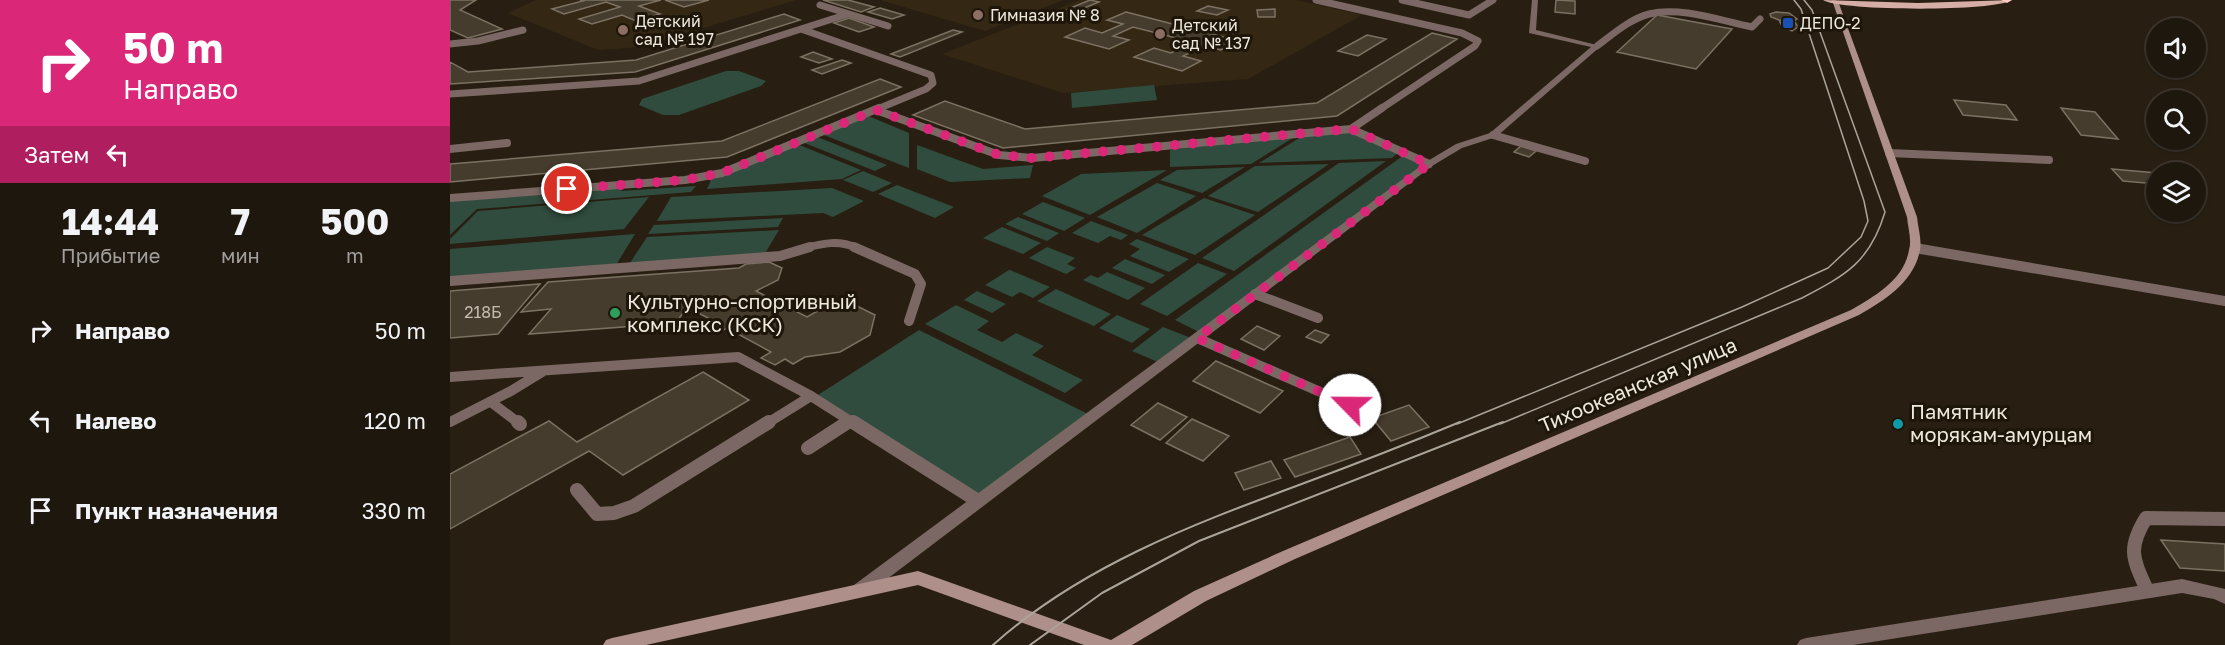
<!DOCTYPE html>
<html lang="ru">
<head>
<meta charset="utf-8">
<style>
  body { margin:0; font-family:"Golos Text",sans-serif; background:#2b241c; color:#f1f3f6; height:100vh; display:flex; flex-direction:column; font-size:22px; white-space:nowrap }
  * { box-sizing:border-box; margin:0 }
  p { font-size:20px; color:#a19f9e }
  .icon { flex:none; width:33px; height:33px; fill:none; stroke:currentColor; stroke-width:2; stroke-linecap:round; stroke-linejoin:round }
  .map { position:relative; flex:1; overflow:hidden }
  .drawer { display:flex; flex-direction:column; background:#1e170e; width:450px }
  .drawer>* { flex:none }
  .hud { background:#db2777; color:#fff; overflow:hidden }
  .fabs { position:absolute; left:1696px; top:18px; display:grid; gap:12px }
  .fabs a { display:grid; place-items:center; width:60px; height:60px; border-radius:50%; background:#1e170e; box-shadow:0 2px 4px #0004,0 0 0 2px #3c362e; font-size:30px }
  .pin { position:absolute; display:grid; place-items:center; width:51px; height:51px; color:#fff; margin:-26px; border:3px solid #fff; border-radius:50%; box-shadow:0 2px 6px #0007 }
  .me { position:absolute; width:66px; margin:-33px; rotate:293deg; stroke-linejoin:round; filter:drop-shadow(0 0 4px #0008) }
  .turn { display:flex; align-items:center; gap:21px; height:126px; padding:0 24px; font-size:27px }
  .turn .icon { width:78px; height:78px; stroke-width:2.5 }
  .turn b { display:block; font-size:42px; line-height:51px }
  .then { display:flex; align-items:center; height:57px; padding:0 24px; background:#0003; gap:12px; font-size:22px }
  .eta { display:flex; justify-content:space-evenly; align-items:center; height:102px; text-align:center }
  .eta b { font-size:36px; font-weight:700; line-height:42px }
  ul { padding:0; list-style:none }
  li { display:flex; align-items:center; gap:18px; height:90px; padding:0 24px }
  li div { flex:1 }
  li b { display:block; font-size:22px }
  li em { font-style:normal }
  main { display:flex; flex:1; min-height:0 }
  .map>svg:first-child { display:block }
  .built { fill:#342814 }
  .green { fill:#304c3e }
  .building { fill:#453c2d; stroke:#7c7162; stroke-width:1.5 }
  .lines { fill:none; stroke-linecap:round; stroke-linejoin:round }
  .lane-far3 { stroke:#7b6763; stroke-width:7 }
  .lane-far2 { stroke:#7b6763; stroke-width:8 }
  .lane-far1 { stroke:#7b6763; stroke-width:10 }
  .lane { stroke:#7b6763; stroke-width:14 }
  .street { fill:#7b6763; fill-rule:evenodd }
  .secondary { fill:#ae8f89; fill-rule:evenodd }
  .primary { fill:#d7aea6; fill-rule:evenodd }
  .highway { fill:#fbcac1; fill-rule:evenodd }
  .tram-far1 { stroke:#aba49a; stroke-width:1.5 }
  .tram { stroke:#aba49a; stroke-width:2 }
  .route { stroke:#db2777; stroke-width:10; stroke-dasharray:0 18 }
  .education-dot { fill:#8d6e63; stroke:#1e1609; stroke-width:2 }
  .transit-dot { fill:#1a4fb4; stroke:#1e1609; stroke-width:2 }
  .leisure-dot { fill:#2e9e5b; stroke:#1e1609; stroke-width:2 }
  .culture-dot { fill:#0f9aa8; stroke:#1e1609; stroke-width:2 }
  .labels { text-anchor:middle; stroke-width:6; stroke-linejoin:round; paint-order:stroke }
  .far-poi-label { font-size:16px; fill:#eee8df; stroke:#1e1609; text-anchor:start }
  .number-label { font-size:16px; fill:#c4bdb2 }
  .poi-label { font-size:20px; fill:#eee8df; stroke:#1e1609; text-anchor:start }
  .street-label { font-size:20px; fill:#eee8df; stroke:#1e1609 }
</style>
</head>
<body>
<main>
<section class="drawer">
<div class="hud">
<div class="turn"><svg class="icon" aria-label="right" viewBox="0 0 24 24"><path d="M7 20v-9h11M14 6l5 5-5 5"/></svg><div><b>50 m</b>Направо</div></div>
<div class="then">Затем<svg class="icon" aria-label="left" viewBox="0 0 24 24"><path d="M17 20v-9H6M10 6l-5 5 5 5"/></svg></div>
</div>
<div class="eta">
<div><b>14:44</b><p>Прибытие</p></div>
<div><b>7</b><p>мин</p></div>
<div><b>500</b><p>m</p></div>
</div>
<ul>
<li><svg class="icon" aria-label="right" viewBox="0 0 24 24"><path d="M7 20v-9h11M14 6l5 5-5 5"/></svg><div><b>Направо</b></div><em>50 m</em></li>
<li><svg class="icon" aria-label="left" viewBox="0 0 24 24"><path d="M17 20v-9H6M10 6l-5 5 5 5"/></svg><div><b>Налево</b></div><em>120 m</em></li>
<li><svg class="icon" aria-label="arrive" viewBox="0 0 24 24"><path d="M6 21V4h12l-3 4 3 4H6"/></svg><div><b>Пункт назначения</b></div><em>330 m</em></li>
</ul>
</section>
<div class="map">
<svg width="1775" height="645" viewBox="0 0 1775 645">
  <rect width="100%" height="100%" fill="#281f12"/>
  <path class="built" d="M 86,0 L 346,0 L 190,47 L 148,50 L 58,13 Z
    M 430,0 L 613,0 L 535,31 Z
    M 630,0 L 846,0 L 912,15 L 798,79 L 613,93 L 492,54 Z"/>
  <path class="green" d="M 276,71 L 289,71 L 316,81 L 311,86 L 229,115 L 213,115 L 189,105 L 192,99 Z
    M 704,85 L 707,100 L 622,108 L 621,93 Z
    M 416,115 L 459,133 L 459,168 L 371,134 Z
    M 901,131 L 949,152 L 942,158 L 809,163 L 854,135 Z
    M 365,136 L 437,165 L 425,171 L 352,142 Z
    M 846,136 L 801,164 L 720,167 L 720,150 Z
    M 347,144 L 411,170 L 392,179 L 257,189 L 261,180 Z
    M 467,145 L 533,169 L 583,165 L 580,178 L 500,182 L 467,169 Z
    M 954,155 L 974,164 L 749,332 L 725,320 Z
    M 936,161 L 784,271 L 752,258 L 889,163 Z
    M 879,164 L 808,212 L 758,196 L 805,166 Z
    M 795,167 L 752,193 L 710,180 L 727,170 Z
    M 717,170 L 640,215 L 592,196 L 631,174 Z
    M 413,171 L 442,183 L 423,192 L 393,180 Z
    M 707,183 L 746,196 L 687,233 L 647,217 Z
    M 447,185 L 504,207 L 485,218 L 428,194 Z
    M 246,186 L 241,192 L 27,209 L 0,235 L 0,199 L 174,187 L 171,191 Z
    M 382,188 L 414,201 L 383,217 L 373,213 L 207,221 L 221,197 Z
    M 199,197 L 174,229 L 0,244 L 0,239 L 28,211 Z
    M 754,198 L 805,215 L 745,255 L 692,235 Z
    M 593,202 L 635,218 L 614,231 L 572,214 Z
    M 568,217 L 609,233 L 597,241 L 555,224 Z
    M 333,218 L 328,227 L 198,234 L 204,225 Z
    M 641,221 L 678,235 L 671,240 L 660,236 L 648,243 L 622,233 Z
    M 552,227 L 591,243 L 573,254 L 533,238 Z
    M 329,230 L 314,255 L 178,266 L 197,237 Z
    M 185,234 L 166,265 L 0,278 L 0,249 Z
    M 687,239 L 739,259 L 719,272 L 680,256 L 690,249 L 679,244 Z
    M 597,247 L 625,258 L 617,264 L 626,268 L 616,274 L 579,258 Z
    M 675,259 L 715,275 L 702,284 L 662,268 Z
    M 748,263 L 777,274 L 717,316 L 690,304 Z
    M 559,270 L 560,270 L 600,287 L 583,298 L 570,292 L 562,297 L 535,285 Z
    M 657,272 L 695,288 L 678,300 L 633,280 L 641,275 L 648,278 Z
    M 606,289 L 661,314 L 644,326 L 587,301 Z
    M 527,291 L 556,304 L 542,313 L 514,300 Z
    M 506,305 L 539,321 L 527,330 L 552,342 L 566,333 L 594,346 L 582,355 L 633,380 L 615,393 L 475,324 Z
    M 667,315 L 700,329 L 682,343 L 649,328 Z
    M 713,327 L 741,338 L 708,362 L 682,351 Z
    M 469,330 L 638,414 L 528,495 L 368,395 Z"/>
  <path class="building" d="M 0,0 L 26,0 L 10,10 L 52,29 L 18,38 L 0,30 Z
    M 130,0 L 211,0 L 189,6 L 210,14 L 186,21 L 172,15 L 142,24 L 129,19 L 170,7 L 156,2 L 114,14 L 102,9 L 133,1 Z
    M 215,0 L 259,0 L 234,7 Z
    M 373,0 L 398,0 L 424,7 L 411,12 Z
    M 640,0 L 649,2 L 627,11 L 618,9 Z
    M 1106,0 L 1125,1 L 1125,14 L 1105,12 Z
    M 758,6 L 778,10 L 767,15 L 747,11 Z
    M 430,8 L 454,15 L 442,19 L 418,12 Z
    M 825,9 L 825,17 L 808,17 L 807,10 Z
    M 676,12 L 789,41 L 771,50 L 754,46 L 733,56 L 751,61 L 732,71 L 684,57 L 704,48 L 721,53 L 742,42 L 683,27 L 663,36 L 679,40 L 659,49 L 615,37 L 635,28 L 652,33 L 673,24 L 657,20 Z
    M 1326,12 L 1339,13 L 1347,19 L 1344,21 L 1329,20 L 1321,17 L 1320,14 Z
    M 334,14 L 350,20 L 185,72 L 0,84 L 0,62 L 18,72 L 186,60 Z
    M 1207,15 L 1282,29 L 1246,69 L 1167,52 Z
    M 399,18 L 424,27 L 409,32 L 384,23 Z
    M 1329,20 L 1344,21 L 1348,27 L 1342,31 L 1332,26 Z
    M 503,30 L 512,32 L 450,57 L 441,54 Z
    M 982,33 L 1007,39 L 887,116 L 553,148 L 463,115 L 495,101 L 575,129 L 867,103 Z
    M 917,35 L 936,39 L 908,56 L 888,51 Z
    M 363,52 L 382,59 L 369,63 L 351,57 Z
    M 392,60 L 401,63 L 372,74 L 362,70 Z
    M 430,79 L 451,87 L 277,157 L 0,182 L 0,164 L 272,141 Z
    M 1504,100 L 1556,105 L 1567,120 L 1513,115 Z
    M 1611,108 L 1645,112 L 1668,139 L 1631,135 Z
    M 1071,146 L 1086,151 L 1079,157 L 1064,152 Z
    M 1662,169 L 1707,173 L 1707,184 L 1673,181 Z
    M 319,262 L 332,268 L 328,280 L 306,291 L 357,317 L 371,309 L 405,305 L 425,315 L 420,335 L 390,352 L 355,357 L 343,364 L 335,359 L 325,365 L 311,358 L 321,352 L 277,328 L 267,333 L 250,324 L 260,319 L 237,307 L 226,323 L 79,334 L 101,309 L 71,312 L 98,282 L 289,268 L 296,264 Z
    M 90,284 L 48,334 L 0,338 L 0,291 Z
    M 807,326 L 830,336 L 814,350 L 791,339 Z
    M 865,330 L 879,335 L 871,343 L 856,337 Z
    M 766,361 L 833,391 L 810,413 L 743,381 Z
    M 253,372 L 299,400 L 173,475 L 139,451 L 0,529 L 0,474 L 99,421 L 127,442 Z
    M 708,403 L 737,417 L 710,440 L 681,425 Z
    M 959,405 L 979,427 L 941,441 L 922,418 Z
    M 742,419 L 779,436 L 753,461 L 716,443 Z
    M 900,437 L 911,454 L 845,477 L 834,460 Z
    M 821,461 L 831,478 L 794,490 L 785,473 Z
    M 1711,540 L 1775,544 L 1775,571 L 1730,568 Z"/>
  <g class="lines">
    <path class="lane-far3" d="M 866,0 L 1012,33 L 1028,41 L 1025,46 L 929,110
      M 952,0 L 1019,15 L 1043,0
      M 370,5 L 438,26
      M 351,29 L 398,14
      M 0,44 L 28,41 L 73,30
      M 1147,46 C 1163,34 1180,19 1199,14 C 1231,6 1271,21 1302,27 L 1310,19
      M 0,94 L 189,81 L 351,29 L 481,75 L 483,83 L 476,89 L 425,110"/>
    <path class="lane-far2" d="M 426,110 L 549,155 L 582,158 L 901,129 L 932,108
      M 901,129 L 979,164
      M 1043,135 L 1135,161
      M 0,149 L 57,143
      M 1439,153 L 1599,160
      M 0,198 L 235,180 L 272,173 L 429,108
      M 355,248 C 374,243 389,240 407,248
      M 1465,248 L 1467,248"/>
    <path class="lane-far1" d="M 404,247 L 465,274 L 471,284 L 459,321
      M 1465,248 L 1775,301
      M 0,281 L 330,256 L 360,247
      M 805,294 L 868,318
      M 747,338 L 900,405
      M 0,377 L 288,357 L 361,396 L 405,424
      M 41,402 L 70,424
      M 0,422 L 61,391 L 92,372
      M 316,424 L 361,396
      M 396,424 L 400,421"/>
    <path class="lane" d="M 68,422 L 70,424
      M 403,422 L 528,501
      M 358,448 L 398,422
      M 127,490 L 147,514 L 164,513 L 184,506 L 319,422
      M 1697,590 C 1683,559 1677,549 1696,518 L 1775,519"/>
    <path class="street" d="M 1082,0 L 1088,0 L 1086,30 L 1151,46 L 1046,137 L 1012,148 L 982,166 L 416,595 L 410,597 L 404,595 L 402,590 L 404,585 L 976,162 L 1006,144 L 1040,133 L 1141,47 L 1079,33 Z
      M 1732,579 L 1775,589 L 1775,604 L 1764,599 L 1732,593 L 1403,645 L 1347,645 L 1350,640 L 1356,638 Z"/>
    <path class="secondary" d="M 1382,0 L 1388,1 L 1467,217 C 1468,228 1472,240 1470,250 C 1464,282 1435,300 1409,315 L 845,559 L 756,601 L 682,645 L 634,645 L 468,585 L 196,645 L 153,645 L 156,640 L 162,638 L 468,571 L 661,640 L 744,591 L 833,551 L 1401,310 C 1425,296 1454,280 1459,250 C 1462,240 1458,228 1457,217 Z"/>
    <path class="primary" d="M 1373,0 L 1468,3 L 1562,0 C 1544,12 1390,11 1373,0 Z"/>
    <path class="highway" d="M 1551,0 L 1562,0 L 1557,3 Z"/>
    <path class="tram-far1" d="M 1007,424 L 1292,307 L 1378,268 L 1411,237 L 1418,221 L 1414,201 L 1351,9 L 1344,0
      M 1050,424 L 1352,298 C 1396,275 1420,262 1435,212 L 1362,10 L 1354,0"/>
    <path class="tram" d="M 543,645 C 630,567 741,525 849,485 C 903,465 957,444 1010,422
      M 580,645 L 652,593 L 749,541 L 1053,422"/>
  </g>
  <g class="lines">
    <path class="route" d="M 117,189 L 235,180 L 272,173 L 426,110 L 549,155 L 582,158 L 901,129 L 979,164 L 747,338 L 900,405"/>
  </g>
  <g class="education-dot">
    <circle cx="528" cy="15" r="6"/>
    <circle cx="173" cy="30" r="6"/>
    <circle cx="710" cy="34" r="6"/>
  </g>
  <rect class="transit-dot" x="1332" y="17" width="12" height="12" rx="3"/>
  <circle class="leisure-dot" cx="165" cy="313" r="6"/>
  <circle class="culture-dot" cx="1448" cy="424" r="6"/>
  <g class="labels">
    <g class="far-poi-label">
      <text x="540" y="21">Гимназия № 8</text>
      <text x="185" y="27">Детский<tspan x="185" dy="18">сад № 197</tspan></text>
      <text x="1350" y="29">ДЕПО-2</text>
      <text x="722" y="31">Детский<tspan x="722" dy="18">сад № 137</tspan></text>
    </g>
    <g class="number-label">
      <text x="33" y="318">218Б</text>
    </g>
    <g class="poi-label">
      <text x="177" y="309">Культурно-спортивный<tspan x="177" dy="23">комплекс (КСК)</tspan></text>
      <text x="1460" y="419">Памятник<tspan x="1460" dy="23">морякам-амурцам</tspan></text>
    </g>
    <g class="street-label">
      <text transform="translate(1188 385) rotate(-23)" y="7">Тихоокеанская улица</text>
    </g>
  </g>
</svg>
<div class="fabs">
<a><svg class="icon" aria-label="sound" viewBox="0 0 24 24"><path d="M4 9h4l5-4v14l-5-4H4zM17 9q2 3 0 6"/></svg></a>
<a><svg class="icon" aria-label="search" viewBox="0 0 24 24"><circle cx="10" cy="10" r="6"/><path d="M15 15l6 6"/></svg></a>
<a><svg class="icon" aria-label="layers" viewBox="0 0 24 24"><path d="M12 4l9 5-9 5-9-5zM3 14l9 5 9-5"/></svg></a>
</div>
<div class="pin" style="left:117px;top:189px;background:#d93025"><svg class="icon" aria-label="arrive" viewBox="0 0 24 24"><path d="M6 21V4h12l-3 4 3 4H6"/></svg></div>
<svg class="me" style="left:900px;top:405px" viewBox="-20 -20 40 40"><circle r="19" fill="#fff"/><path d="M0-13L10 11 0 6-10 11z" fill="#db2777"/></svg>
</div>
</main>
</body>
</html>
